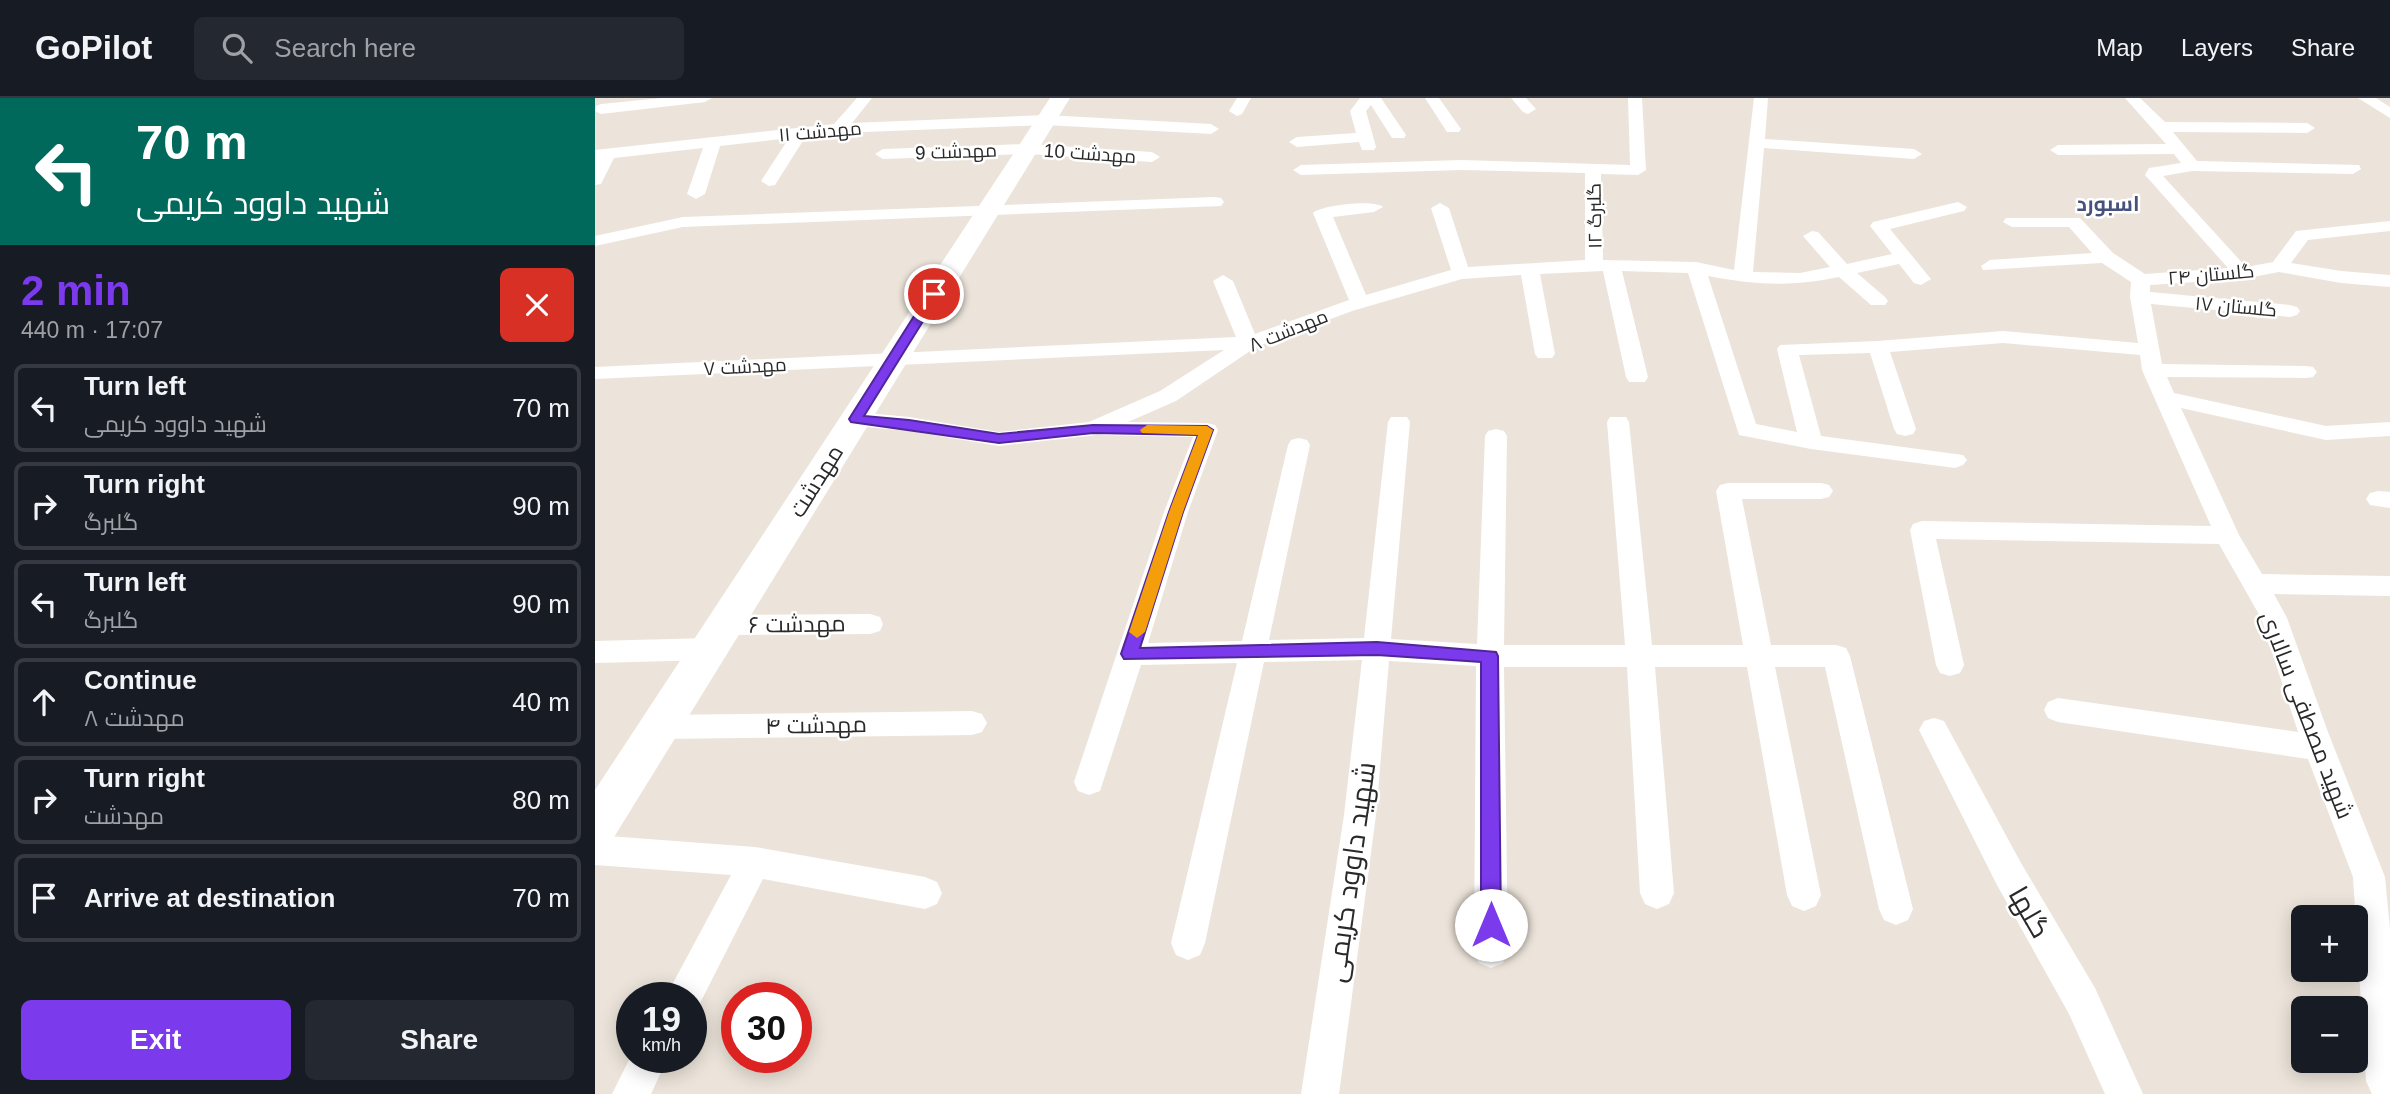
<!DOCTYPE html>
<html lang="en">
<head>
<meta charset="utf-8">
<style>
  body { margin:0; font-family:Helvetica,Cairo,sans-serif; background:#242831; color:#f1f3f6; height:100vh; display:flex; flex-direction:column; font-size:26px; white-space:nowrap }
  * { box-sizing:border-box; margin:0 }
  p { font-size:23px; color:#9ea1a6 }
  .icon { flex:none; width:38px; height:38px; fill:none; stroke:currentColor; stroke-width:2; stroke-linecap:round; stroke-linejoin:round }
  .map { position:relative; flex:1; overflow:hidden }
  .side { display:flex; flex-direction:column; background:#171b24; width:595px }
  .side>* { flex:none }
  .top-card { background:#00695c; color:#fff; overflow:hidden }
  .tools { position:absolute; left:1696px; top:807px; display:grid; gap:14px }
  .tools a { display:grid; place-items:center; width:77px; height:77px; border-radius:10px; background:#171b24; box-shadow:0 4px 18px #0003; font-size:35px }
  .speed { position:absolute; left:21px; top:884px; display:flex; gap:14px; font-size:35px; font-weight:700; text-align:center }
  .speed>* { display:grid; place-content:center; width:91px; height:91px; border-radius:50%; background:#171b24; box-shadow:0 4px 18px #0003; line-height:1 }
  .speed small { font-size:18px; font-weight:400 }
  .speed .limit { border:10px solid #d22; background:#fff; color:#111 }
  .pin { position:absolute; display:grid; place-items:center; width:60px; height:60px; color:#fff; margin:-30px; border:4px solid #fff; border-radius:50%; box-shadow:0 2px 7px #0007 }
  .me { position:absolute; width:77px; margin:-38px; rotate:0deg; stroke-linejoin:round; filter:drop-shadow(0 0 5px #0008) }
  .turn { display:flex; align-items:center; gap:24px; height:147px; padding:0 21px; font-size:32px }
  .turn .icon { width:91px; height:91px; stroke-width:2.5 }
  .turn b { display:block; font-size:49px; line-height:60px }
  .round { display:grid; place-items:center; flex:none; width:74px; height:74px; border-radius:10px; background:#242831 }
  .summary { display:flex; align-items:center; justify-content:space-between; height:119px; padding:0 21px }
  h1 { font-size:42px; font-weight:700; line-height:52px; color:#7c3aed }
  .cta { display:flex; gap:14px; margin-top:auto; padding:14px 21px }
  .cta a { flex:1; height:80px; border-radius:10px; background:#7c3aed; color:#fff; font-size:28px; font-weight:700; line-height:80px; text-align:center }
  .cta a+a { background:#242831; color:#f1f3f6 }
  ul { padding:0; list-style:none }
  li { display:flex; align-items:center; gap:21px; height:88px; margin:0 14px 10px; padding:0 7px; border:4px solid #363941; border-radius:10px }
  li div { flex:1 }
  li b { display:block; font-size:26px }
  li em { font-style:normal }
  header { display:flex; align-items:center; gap:42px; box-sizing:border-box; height:98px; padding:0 35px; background:#171b24; border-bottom:2px solid #363941 }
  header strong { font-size:33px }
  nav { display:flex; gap:38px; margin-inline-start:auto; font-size:24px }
  .search { width:490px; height:63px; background:#242831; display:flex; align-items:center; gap:18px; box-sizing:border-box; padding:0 24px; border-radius:10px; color:#9ea1a6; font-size:26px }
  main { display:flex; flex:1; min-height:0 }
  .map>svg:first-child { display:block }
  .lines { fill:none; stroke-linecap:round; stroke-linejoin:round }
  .street { fill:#fff; fill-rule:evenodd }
  .secondary { fill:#fff; fill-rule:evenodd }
  .route { fill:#7c3aed; stroke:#51269a; stroke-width:2 }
  .slow { fill:#f59e0b }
  .labels { text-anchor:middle; stroke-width:5; stroke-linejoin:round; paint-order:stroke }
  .far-street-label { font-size:19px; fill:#292929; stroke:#fff }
  .far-neighbourhood-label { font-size:21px; font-weight:bold; fill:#47527c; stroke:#fff }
  .street-label { font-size:23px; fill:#292929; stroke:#fff }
  .near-street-label { font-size:28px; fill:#292929; stroke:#fff }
</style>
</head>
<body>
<header>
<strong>GoPilot</strong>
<div class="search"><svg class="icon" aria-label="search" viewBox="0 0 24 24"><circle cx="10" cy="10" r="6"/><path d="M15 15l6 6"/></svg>Search here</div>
<nav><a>Map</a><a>Layers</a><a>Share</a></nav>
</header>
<main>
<section class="side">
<div class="top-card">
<div class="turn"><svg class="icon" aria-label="left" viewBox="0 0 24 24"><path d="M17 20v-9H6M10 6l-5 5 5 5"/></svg><div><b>70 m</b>شهید داوود کریمی</div></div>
</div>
<div class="summary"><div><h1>2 min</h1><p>440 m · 17:07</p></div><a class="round" style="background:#d93025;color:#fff"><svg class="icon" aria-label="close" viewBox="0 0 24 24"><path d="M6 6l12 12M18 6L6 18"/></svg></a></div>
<ul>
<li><svg class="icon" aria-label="left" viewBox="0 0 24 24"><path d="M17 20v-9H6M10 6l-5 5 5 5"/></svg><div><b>Turn left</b><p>شهید داوود کریمی</p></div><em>70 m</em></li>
<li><svg class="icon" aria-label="right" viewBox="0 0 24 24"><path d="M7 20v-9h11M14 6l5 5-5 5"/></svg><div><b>Turn right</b><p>گلبرگ</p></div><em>90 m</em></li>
<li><svg class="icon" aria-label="left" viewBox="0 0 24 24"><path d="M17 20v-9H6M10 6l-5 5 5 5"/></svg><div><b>Turn left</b><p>گلبرگ</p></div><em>90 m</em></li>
<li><svg class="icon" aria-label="ahead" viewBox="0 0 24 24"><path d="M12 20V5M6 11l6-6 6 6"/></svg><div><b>Continue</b><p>مهدشت ۸</p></div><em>40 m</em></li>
<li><svg class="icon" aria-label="right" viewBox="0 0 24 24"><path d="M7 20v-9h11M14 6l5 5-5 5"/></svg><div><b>Turn right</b><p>مهدشت</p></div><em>80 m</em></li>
<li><svg class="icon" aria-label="arrive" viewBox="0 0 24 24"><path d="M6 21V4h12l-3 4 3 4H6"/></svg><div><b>Arrive at destination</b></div><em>70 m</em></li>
</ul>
<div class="cta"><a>Exit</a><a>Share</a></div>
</section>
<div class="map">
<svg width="1795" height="996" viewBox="0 0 1795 996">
  <rect width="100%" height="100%" fill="#ece4da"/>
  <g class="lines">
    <path class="street" d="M 67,0 L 117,0 L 110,4 L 6,16 L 0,13 L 1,8 L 6,6 Z
      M 262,0 L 277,0 L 257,25 L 451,17 L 616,26 L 624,31 L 616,36 L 451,27 L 244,35 L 211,38 L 180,87 L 174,88 L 166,83 L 194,40 L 125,48 L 110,96 L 101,101 L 92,96 L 108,50 L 19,60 L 6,86 L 0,87 L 0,52 L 239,26 Z
      M 642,0 L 656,0 L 647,16 L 642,18 L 634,13 Z
      M 765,0 L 786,0 L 811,37 L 809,40 L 797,40 L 776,7 L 771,13 L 781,49 L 779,52 L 767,52 L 764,44 L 702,49 L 694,44 L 702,39 L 761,35 L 755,13 Z
      M 830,0 L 844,0 L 866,31 L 864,34 L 852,34 Z
      M 916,0 L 931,0 L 941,11 L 933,16 L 928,14 Z
      M 1033,0 L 1047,0 L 1051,72 L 1043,77 L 1006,76 L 1008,162 L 1101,164 L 1139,172 L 1159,0 L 1173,0 L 1170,41 L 1319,51 L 1327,56 L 1319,61 L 1169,50 L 1158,174 L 1205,175 L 1235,169 L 1208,138 L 1217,133 L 1223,134 L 1252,166 L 1297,156 L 1275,128 L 1278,124 L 1363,104 L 1372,109 L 1369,113 L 1295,131 L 1336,181 L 1326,187 L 1319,185 L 1304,166 L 1262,175 L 1290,199 L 1293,203 L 1290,207 L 1276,207 L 1244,179 C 1196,189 1161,187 1113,178 L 1161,326 L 1202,334 L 1182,251 L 1185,247 L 1283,243 L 1408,233 L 1543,245 L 1535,199 L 1536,184 L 1507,165 L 1388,172 L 1386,168 L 1395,162 L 1497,155 L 1474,129 L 1417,129 L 1408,124 L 1411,120 L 1485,120 L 1518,155 L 1550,176 L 1633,170 L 1550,77 L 1554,70 L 1586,65 L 1579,56 L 1463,57 L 1455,52 L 1463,47 L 1571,46 L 1530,0 L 1545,0 L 1570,24 L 1712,25 L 1720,30 L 1712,35 L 1578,34 L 1602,63 L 1764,67 L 1766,71 L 1758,76 L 1597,73 L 1568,78 L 1651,169 L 1678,164 L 1701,133 L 1795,123 L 1795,133 L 1713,142 L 1696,165 L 1746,173 L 1795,177 L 1795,189 L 1746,185 L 1684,174 L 1647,181 L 1555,187 L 1555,194 L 1695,207 L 1702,209 L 1705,213 L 1702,217 L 1695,219 L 1556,206 L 1567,266 L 1711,268 L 1718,269 L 1722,274 L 1718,279 L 1711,280 L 1572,279 L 1579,295 L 1731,328 L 1795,324 L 1795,338 L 1731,342 L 1586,310 L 1644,437 L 1667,476 L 1795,478 L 1795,498 L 1679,496 L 1692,520 L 1733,634 L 1790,779 L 1795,831 L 1795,996 L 1777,996 L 1771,983 L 1758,779 L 1713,661 L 1463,624 L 1453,620 L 1449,612 L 1453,604 L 1463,600 L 1703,634 L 1666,520 L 1624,446 L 1341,441 L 1369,567 L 1365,575 L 1355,578 L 1345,575 L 1341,567 L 1315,432 L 1318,426 L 1327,423 L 1616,428 L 1547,272 L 1545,257 L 1408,245 L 1295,254 L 1321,331 L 1318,336 L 1310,338 L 1302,336 L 1299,331 L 1275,255 L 1204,257 L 1226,338 L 1368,357 L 1372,362 L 1368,367 L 1360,370 L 1216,351 L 1144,337 L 1093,175 L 1027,173 L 1053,279 L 1050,284 L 1034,284 L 1031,279 L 1008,173 L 945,176 L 960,256 L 957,260 L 943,260 L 940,256 L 926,177 L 867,181 L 757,213 L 661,249 L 581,303 L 533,324 L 612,325 L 620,327 L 623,332 L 593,414 L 553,545 L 647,543 L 693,347 L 696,342 L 704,340 L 712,342 L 715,347 L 674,542 L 769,540 L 793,324 L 796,319 L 812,319 L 815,324 L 796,541 L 882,546 L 890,338 L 893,333 L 901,331 L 909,333 L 912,338 L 909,547 L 1030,547 L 1012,324 L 1015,319 L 1031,319 L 1034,324 L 1057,547 L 1148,547 L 1121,393 L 1125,387 L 1133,385 L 1226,385 L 1234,387 L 1238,393 L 1234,399 L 1226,401 L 1147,401 L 1176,547 L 1241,547 L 1251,550 L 1255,558 L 1318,811 L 1313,822 L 1301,827 L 1289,822 L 1284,811 L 1230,569 L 1180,569 L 1226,797 L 1221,808 L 1209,813 L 1197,808 L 1192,797 L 1152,569 L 1060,569 L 1079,795 L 1074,806 L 1062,811 L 1050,806 L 1045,795 L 1032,569 L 909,569 L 913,853 L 908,865 L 896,870 L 884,865 L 879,853 L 881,568 L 794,563 L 781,717 L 744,996 L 706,996 L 749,717 L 767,562 L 669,564 L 610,845 L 605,857 L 593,862 L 581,857 L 576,845 L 642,565 L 546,567 L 505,693 L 494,697 L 483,693 L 479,684 L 569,414 L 598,339 L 502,337 L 404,348 L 314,333 L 261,328 L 253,326 L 250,321 L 253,316 L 261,314 L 314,319 L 404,334 L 494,324 L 565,293 L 629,252 L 0,281 L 0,269 L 641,239 L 618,183 L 628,177 L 638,183 L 660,236 L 754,202 L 718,115 C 726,107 780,101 788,109 L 779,114 L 738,119 L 771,197 L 856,172 L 836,110 L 845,105 L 854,110 L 873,169 L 990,162 L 990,75 L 867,72 L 706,77 L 698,72 L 706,67 L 867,62 L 1035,67 Z
      M 1763,0 L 1781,0 L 1795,9 L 1795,20 Z
      M 433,46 L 557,54 L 565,59 L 557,64 L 433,56 L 288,61 L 280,56 L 288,51 Z
      M 620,99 L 626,100 L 629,104 L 626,108 L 88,129 L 0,148 L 0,138 L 88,119 Z
      M 1783,393 L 1795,394 L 1795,410 L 1775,407 L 1771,401 L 1775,395 Z
      M 275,516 L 285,519 L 288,526 L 285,533 L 275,536 L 130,537 L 120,534 L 117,527 L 120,520 L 130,517 Z
      M 114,540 L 124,543 L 128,551 L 124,559 L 114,562 L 0,565 L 0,543 Z
      M 377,613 L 387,616 L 392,625 L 387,634 L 377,637 L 65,641 L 55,638 L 50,629 L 55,620 L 65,617 Z
      M 1339,620 L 1349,623 L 1426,765 L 1500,890 L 1548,996 L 1510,996 L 1474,916 L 1402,787 L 1324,632 L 1329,623 Z
      M 0,737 L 160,749 L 330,779 L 342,784 L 347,795 L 342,806 L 330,811 L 168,781 L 101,913 L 96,914 L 96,900 L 70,900 L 136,777 L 0,767 Z
      M 37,956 L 37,959 L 73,959 L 56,996 L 17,996 Z"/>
    <path class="secondary" d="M 455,0 L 475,0 L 16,744 L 0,750 L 0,692 Z"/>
  </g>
  <path class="route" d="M 339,193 L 345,196 L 269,318 L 314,322 L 404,336 L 498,327 L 612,328 L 618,332 L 588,414 L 545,550 L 782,544 L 901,554 L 903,558 L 906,827 L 903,834 L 896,836 L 889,834 L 886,827 L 886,564 L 782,557 L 529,561 L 526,556 L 574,414 L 603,337 L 498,335 L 404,345 L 256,324 L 254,321 L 333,196 Z"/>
  <path class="slow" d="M 552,327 L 612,328 L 618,332 L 588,414 L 550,534 L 542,540 L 534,534 L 574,414 L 603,337 L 547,335 L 545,332 Z"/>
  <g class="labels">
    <g class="far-street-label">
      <text transform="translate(225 33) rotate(-5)" y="7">مهدشت ۱۱</text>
      <text transform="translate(361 53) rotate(-2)" y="7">مهدشت 9</text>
      <text transform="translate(495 55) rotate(4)" y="7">مهدشت 10</text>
      <text transform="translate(999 118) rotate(-91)" y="7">گلبرگ ١٢</text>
      <text transform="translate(1616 176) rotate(-5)" y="7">گلستان ۲۴</text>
      <text transform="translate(1641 208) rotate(5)" y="7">گلستان ۱۷</text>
      <text transform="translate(693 232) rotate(-22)" y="7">مهدشت ۸</text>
      <text transform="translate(150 268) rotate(-3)" y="7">مهدشت ۷</text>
    </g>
    <g class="far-neighbourhood-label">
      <text x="1513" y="113">اسبورد</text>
    </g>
    <g class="street-label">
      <text transform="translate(221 383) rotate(-58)" y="8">مهدشت</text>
      <text transform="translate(202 526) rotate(-1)" y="8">مهدشت ۶</text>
      <text transform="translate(1712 617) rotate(69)" y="8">شهید مصطفی سالاری</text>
      <text transform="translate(221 627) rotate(-1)" y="8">مهدشت ۴</text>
    </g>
    <g class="near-street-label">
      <text transform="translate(755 774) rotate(-82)" y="10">شهید داوود کریمی</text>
      <text transform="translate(1435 814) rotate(60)" y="10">گلها</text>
    </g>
  </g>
</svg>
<div class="tools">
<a>+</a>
<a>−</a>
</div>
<div class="speed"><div>19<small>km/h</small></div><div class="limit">30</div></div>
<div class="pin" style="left:339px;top:196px;background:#d93025"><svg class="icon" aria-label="arrive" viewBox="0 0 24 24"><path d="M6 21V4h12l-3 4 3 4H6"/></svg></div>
<svg class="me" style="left:896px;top:827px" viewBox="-20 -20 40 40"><circle r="19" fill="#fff"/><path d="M0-13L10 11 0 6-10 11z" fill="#7c3aed"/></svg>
</div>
</main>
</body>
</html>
